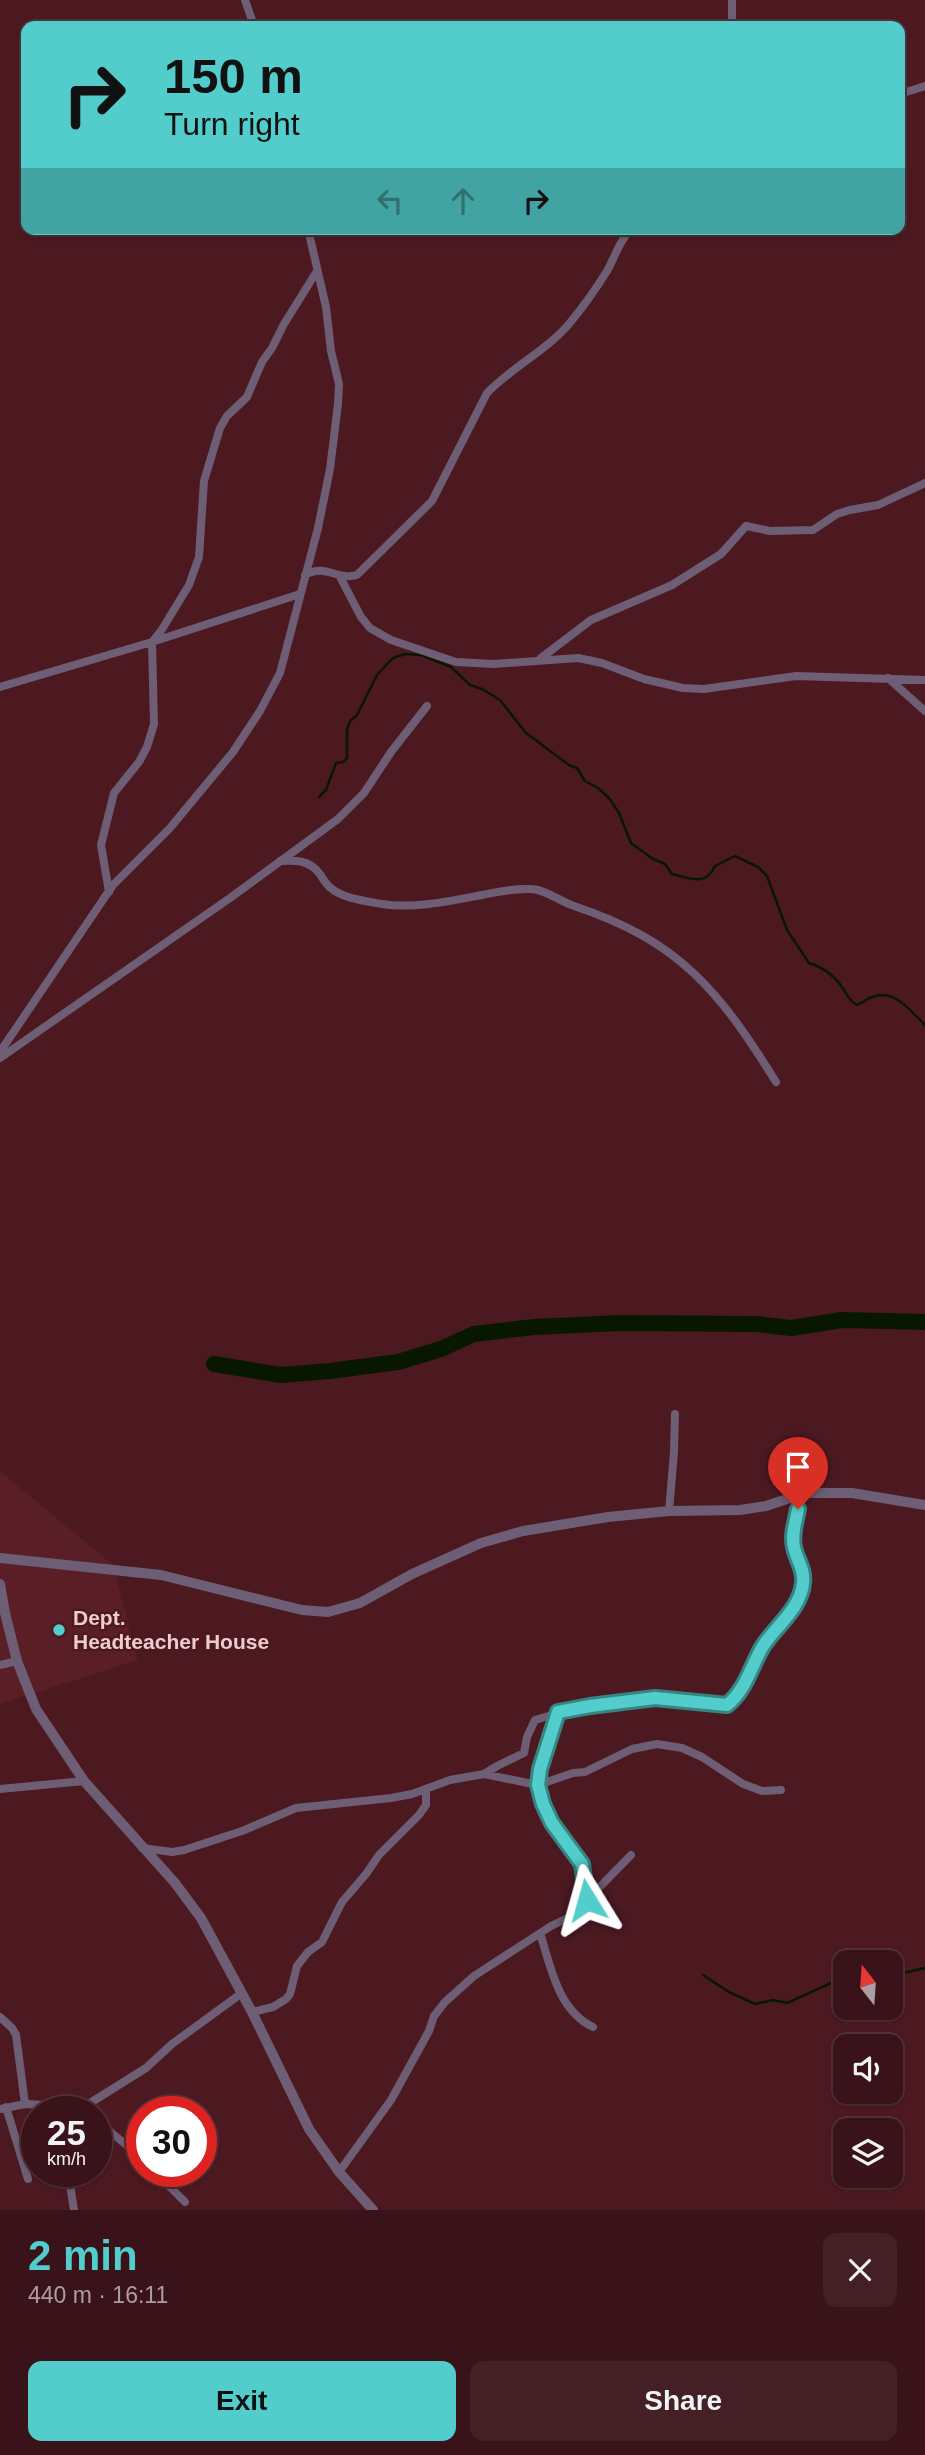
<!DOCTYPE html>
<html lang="en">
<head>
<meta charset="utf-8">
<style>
  body { margin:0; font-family:Arial,sans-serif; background:#442026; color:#f1f3f6; height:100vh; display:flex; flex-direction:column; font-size:26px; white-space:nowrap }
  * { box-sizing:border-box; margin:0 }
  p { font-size:23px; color:#ab9ea2 }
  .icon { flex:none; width:38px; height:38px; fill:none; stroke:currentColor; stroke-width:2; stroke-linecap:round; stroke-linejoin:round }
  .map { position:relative; height:2210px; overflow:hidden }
  .details { display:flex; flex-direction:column; background:#391319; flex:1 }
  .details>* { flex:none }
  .banner { position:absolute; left:21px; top:21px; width:884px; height:214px; border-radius:14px; box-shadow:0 2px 5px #0004,0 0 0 2px #533238; background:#53cdcb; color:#111; overflow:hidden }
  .needle { width:46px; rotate:343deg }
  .tools { position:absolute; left:833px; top:1950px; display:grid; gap:14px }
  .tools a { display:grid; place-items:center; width:70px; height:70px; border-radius:14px; background:#391319; box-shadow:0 2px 5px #0004,0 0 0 2px #533238; font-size:35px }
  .speed { position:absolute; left:21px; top:2096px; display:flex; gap:14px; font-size:35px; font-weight:700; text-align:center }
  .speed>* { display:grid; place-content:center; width:91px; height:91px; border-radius:50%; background:#391319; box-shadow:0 2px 5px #0004,0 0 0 2px #533238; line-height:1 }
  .speed small { font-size:18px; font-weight:400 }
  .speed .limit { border:10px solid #d22; background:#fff; color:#111 }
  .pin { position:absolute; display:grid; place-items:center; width:60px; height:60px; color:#fff; margin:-72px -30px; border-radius:50% 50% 50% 0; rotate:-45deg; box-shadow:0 0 7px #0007 }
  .pin .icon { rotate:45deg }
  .me { position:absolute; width:77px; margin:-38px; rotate:352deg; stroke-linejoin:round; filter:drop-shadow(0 0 5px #0008) }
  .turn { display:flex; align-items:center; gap:24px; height:147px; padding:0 28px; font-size:32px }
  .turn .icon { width:91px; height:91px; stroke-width:2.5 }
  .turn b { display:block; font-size:49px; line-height:60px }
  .lanes { display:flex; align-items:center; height:66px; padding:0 28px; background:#0003; justify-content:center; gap:35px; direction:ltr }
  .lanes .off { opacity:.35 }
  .round { display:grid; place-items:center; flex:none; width:74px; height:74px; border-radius:14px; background:#442026 }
  .head { display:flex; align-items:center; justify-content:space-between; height:119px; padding:0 28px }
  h1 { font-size:42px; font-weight:700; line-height:52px; color:#53cdcb }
  .action { display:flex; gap:14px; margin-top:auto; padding:14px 28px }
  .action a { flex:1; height:80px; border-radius:14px; background:#53cdcb; color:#111; font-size:28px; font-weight:700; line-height:80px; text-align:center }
  .action a+a { background:#442026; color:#f1f3f6 }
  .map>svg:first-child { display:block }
  .built { fill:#5a1e27 }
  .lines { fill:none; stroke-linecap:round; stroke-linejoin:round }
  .stream { stroke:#081800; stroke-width:2.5 }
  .river { stroke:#081800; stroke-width:16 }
  .minor { stroke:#6d5e75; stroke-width:8 }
  .tertiary { stroke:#6d5e75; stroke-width:10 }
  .route-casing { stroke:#368584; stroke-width:18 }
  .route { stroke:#53cdcb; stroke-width:12 }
  .poi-dot { fill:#53cdcb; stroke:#4c1921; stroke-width:2.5 }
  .labels { text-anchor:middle; stroke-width:5; stroke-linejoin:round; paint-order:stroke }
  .poi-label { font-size:21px; font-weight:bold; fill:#eecbcd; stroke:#4c1921; text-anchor:start }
</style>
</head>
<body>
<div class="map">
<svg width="925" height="2210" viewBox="0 0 925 2210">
  <rect width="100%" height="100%" fill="#4c1921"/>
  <path class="built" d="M 0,1471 L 113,1565 L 138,1660 L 0,1704 Z"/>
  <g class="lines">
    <path class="stream" d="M 319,797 L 326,790 L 336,763 L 343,762 L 347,758 L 347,730 L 350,721 L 357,715 L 377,675 L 393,658 L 405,654 L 421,655 L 451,667 L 470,685 L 482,689 L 500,700 L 526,733 L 569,765 L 577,768 L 585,781 L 598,788 L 609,798 L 619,813 L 631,843 L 653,859 L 665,864 L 672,874 C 689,878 706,887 715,866 L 735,856 L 758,867 L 767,876 L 787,930 L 809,963 C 822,967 834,975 842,987 C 847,994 848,1000 857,1005 C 863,1003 866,999 872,997 C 895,988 911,1012 925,1025
      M 703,1975 L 729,1992 L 755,2004 L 773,2000 L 787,2003 L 831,1983 L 845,1982
      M 891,1976 L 925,1968"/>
    <path class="river" d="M 214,1364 L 281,1375 L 330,1371 L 398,1362 L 441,1349 L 474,1334 L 534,1327 L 619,1323 L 756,1324 L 791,1328 L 842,1320 L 925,1322"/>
    <path class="minor" d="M 245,0 L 254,26
      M 732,0 L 732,26
      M 900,94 L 925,86
      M 305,575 C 326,563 337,581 357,575 L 432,501 L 487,393 C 512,367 546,351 569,324 C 583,307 596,289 607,271 C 615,257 619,241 631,229
      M 339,575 L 361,617 L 370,628 L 391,640 L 456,662 L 494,664 L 578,658 L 602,663 L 644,679 L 683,688 L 704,689 L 796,676 L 925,680
      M 541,658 L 591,620 L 672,585 L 721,554 L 746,526 L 770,531 L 813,530 L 837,514 L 850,510 L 878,505 L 925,483
      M 888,678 L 925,711
      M 0,687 L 152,642 L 300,594
      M 280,861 C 295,860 309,860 319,873 C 323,878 326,885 332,889 C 345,899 367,901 382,904 C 414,909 451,901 482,895 C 498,892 514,888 530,889 C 545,889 559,901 574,906 C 679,941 719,990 776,1082
      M 109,892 L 101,845 L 114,793 L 139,762 L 147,747 L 154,724 L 152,642 L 161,631 L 189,585 L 199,557 L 204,481 L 220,428 L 227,416 L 247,397 L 262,362 L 272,348 L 284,324 L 317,271
      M 0,1052 L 113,885 L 170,828 L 233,752 L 260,711 L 280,673 L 318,528 L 330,469 L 338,404 L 339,384 L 331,351 L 326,307 L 308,229
      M 0,1058 L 230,898 L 338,819 L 364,793 L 391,752 L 427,706
      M 669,1511 L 674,1452 L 675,1414
      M 0,1665 L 17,1661
      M 484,1774 L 538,1785 L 573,1773 L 585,1772 L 632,1749 L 657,1744 L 682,1748 L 702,1757 L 743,1784 L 762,1791 L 781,1790
      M 0,1789 L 84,1781
      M 142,1848 L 172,1852 L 184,1850 L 242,1831 L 296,1808 L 391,1798 L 412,1794 L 450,1780 L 484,1774 L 497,1766 L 524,1753 L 527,1737 L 535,1720 L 579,1707 L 655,1698 L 727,1705 C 746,1689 751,1666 764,1646 C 776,1626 801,1607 803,1582 C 805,1568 796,1558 793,1546 C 791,1530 798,1507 805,1493
      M 587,1900 L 631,1855
      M 540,1933 C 551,1968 558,2010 593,2027
      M 252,2012 L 273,2007 L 286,1999 L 290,1994 L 297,1966 L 308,1952 L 322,1942 L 342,1902 L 366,1874 L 379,1855 L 419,1815 L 426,1805 L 426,1790
      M 0,2017 L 12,2028 L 16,2035 L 25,2104
      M 6,2107 L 28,2179
      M 0,2109 L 25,2104 L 64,2106 L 90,2103 L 146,2068 L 172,2044 L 242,1993
      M 88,2110 L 90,2112
      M 96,2119 C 111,2134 127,2144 142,2159
      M 68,2172 L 74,2210
      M 155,2172 L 185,2202
      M 339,2172 L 391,2100 L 429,2031 L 434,2016 L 445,2002 L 474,1976 L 551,1926 L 572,1916 L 587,1900 L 582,1864 L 552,1823 L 543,1804 L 538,1785 L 540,1769 L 558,1712"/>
    <path class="tertiary" d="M 0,1558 L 161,1575 L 302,1610 L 328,1612 L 360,1603 L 412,1574 L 481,1543 L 523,1531 L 608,1517 L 669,1511 L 740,1510 L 766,1506 L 805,1493 L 852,1493 L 925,1505
      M 0,1584 L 5,1613 L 17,1661 L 36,1709 L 84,1781 L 175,1883 L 201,1918 L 252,2012 L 309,2129 L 339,2172 L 373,2210"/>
  </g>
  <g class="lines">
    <defs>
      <path id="route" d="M 587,1900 L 582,1864 L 552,1823 L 543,1804 L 538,1785 L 540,1769 L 558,1712 L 590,1706 L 655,1698 L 727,1705 C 746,1690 751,1666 763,1646 C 776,1626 801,1608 803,1583 C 805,1569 796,1559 794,1547 C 791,1535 796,1521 798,1509"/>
    </defs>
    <use href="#route" class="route-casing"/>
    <use href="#route" class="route"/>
  </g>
  <circle class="poi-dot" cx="59" cy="1630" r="7"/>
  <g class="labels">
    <g class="poi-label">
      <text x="73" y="1625">Dept.<tspan x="73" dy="24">Headteacher House</tspan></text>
    </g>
  </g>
</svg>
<div class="tools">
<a><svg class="needle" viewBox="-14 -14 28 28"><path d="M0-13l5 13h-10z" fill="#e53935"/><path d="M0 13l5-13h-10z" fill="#ab9ea2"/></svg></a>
<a><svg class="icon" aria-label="sound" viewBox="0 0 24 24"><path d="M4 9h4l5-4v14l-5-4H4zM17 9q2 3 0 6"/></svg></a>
<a><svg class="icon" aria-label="layers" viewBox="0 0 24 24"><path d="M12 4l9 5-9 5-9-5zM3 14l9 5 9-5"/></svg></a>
</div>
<div class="speed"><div>25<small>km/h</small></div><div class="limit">30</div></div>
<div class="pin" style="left:798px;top:1509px;background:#d93025"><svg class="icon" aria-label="arrive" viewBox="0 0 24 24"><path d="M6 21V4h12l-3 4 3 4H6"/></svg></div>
<svg class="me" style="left:587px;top:1900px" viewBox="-20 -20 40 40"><path d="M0-17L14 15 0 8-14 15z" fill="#53cdcb" stroke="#fff" stroke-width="4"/></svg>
<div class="banner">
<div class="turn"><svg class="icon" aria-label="right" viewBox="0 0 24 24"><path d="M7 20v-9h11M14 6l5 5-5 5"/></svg><div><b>150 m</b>Turn right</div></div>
<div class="lanes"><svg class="icon off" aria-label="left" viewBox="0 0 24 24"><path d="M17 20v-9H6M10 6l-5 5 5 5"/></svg><svg class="icon off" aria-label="ahead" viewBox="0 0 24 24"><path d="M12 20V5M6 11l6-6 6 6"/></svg><svg class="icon" aria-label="right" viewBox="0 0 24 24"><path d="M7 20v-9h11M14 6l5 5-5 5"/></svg></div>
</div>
</div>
<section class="details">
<div class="head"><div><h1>2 min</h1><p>440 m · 16:11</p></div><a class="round"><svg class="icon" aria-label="close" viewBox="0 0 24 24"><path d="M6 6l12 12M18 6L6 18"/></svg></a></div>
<div class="action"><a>Exit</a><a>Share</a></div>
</section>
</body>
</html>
